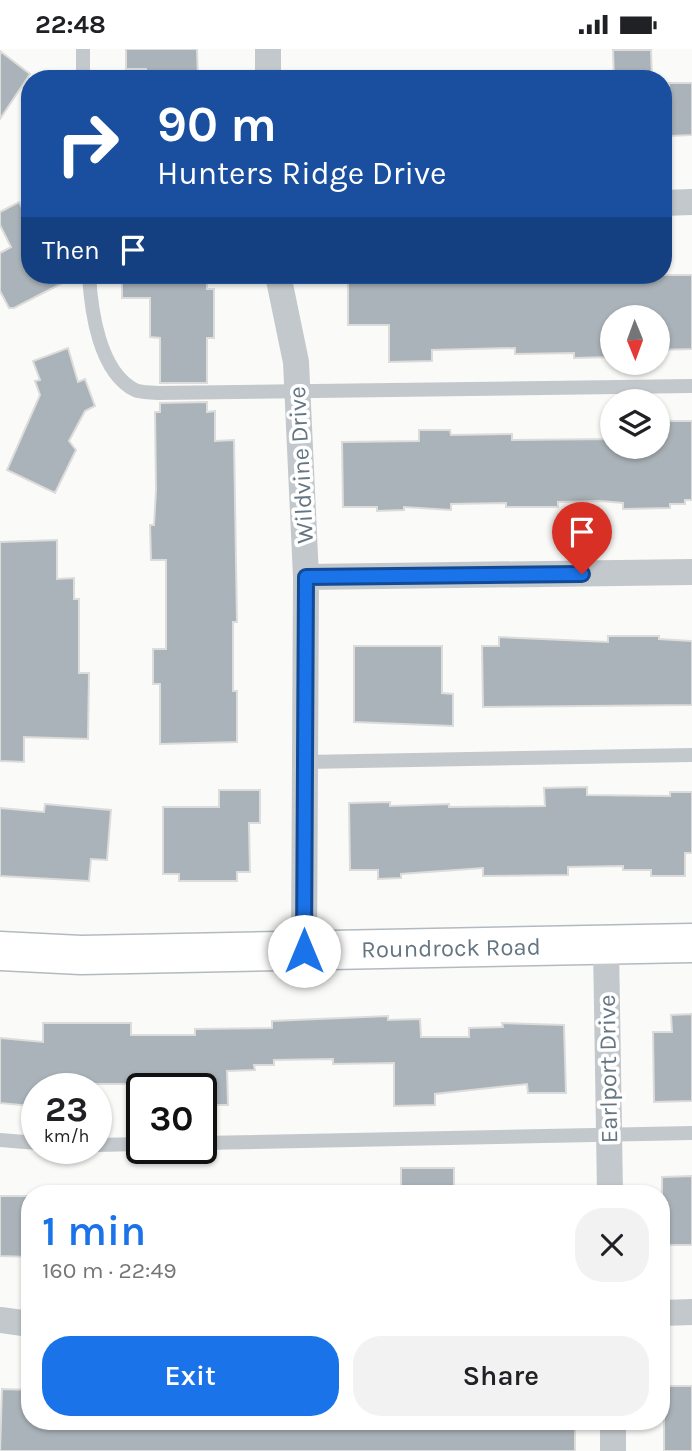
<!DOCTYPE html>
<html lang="en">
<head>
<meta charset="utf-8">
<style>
  body { margin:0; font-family:Karla,sans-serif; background:#f2f2f2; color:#202124; height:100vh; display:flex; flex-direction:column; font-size:26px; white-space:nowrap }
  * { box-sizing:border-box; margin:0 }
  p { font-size:23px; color:#757577 }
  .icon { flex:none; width:38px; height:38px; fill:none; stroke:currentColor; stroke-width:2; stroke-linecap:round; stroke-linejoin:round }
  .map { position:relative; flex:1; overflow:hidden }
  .sheet { position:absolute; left:21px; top:1136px; width:649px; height:245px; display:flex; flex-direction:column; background:#fff; border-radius:28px; box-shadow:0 2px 5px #0004 }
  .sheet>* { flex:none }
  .guide { position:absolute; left:21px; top:21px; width:651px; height:214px; border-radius:28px; box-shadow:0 2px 5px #0004; background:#1a4fa0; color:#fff; overflow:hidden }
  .needle { width:46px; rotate:179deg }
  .fabs { position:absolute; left:600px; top:256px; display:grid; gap:14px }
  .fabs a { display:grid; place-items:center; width:70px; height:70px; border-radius:50%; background:#fff; box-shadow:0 2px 5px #0004; font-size:35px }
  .speed { position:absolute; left:21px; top:1024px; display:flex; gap:14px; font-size:35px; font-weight:700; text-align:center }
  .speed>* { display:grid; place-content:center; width:91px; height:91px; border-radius:50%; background:#fff; box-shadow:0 2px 5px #0004; line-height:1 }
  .speed small { font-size:18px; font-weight:400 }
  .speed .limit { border:4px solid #111; border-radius:10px; background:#fff; color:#111 }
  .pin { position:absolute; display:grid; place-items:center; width:60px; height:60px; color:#fff; margin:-72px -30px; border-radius:50% 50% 50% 0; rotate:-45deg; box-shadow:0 0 7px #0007 }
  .pin .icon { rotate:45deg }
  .me { position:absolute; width:77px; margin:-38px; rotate:0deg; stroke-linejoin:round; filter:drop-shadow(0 0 5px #0008) }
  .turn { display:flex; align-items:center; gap:24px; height:147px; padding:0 21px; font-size:32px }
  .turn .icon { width:91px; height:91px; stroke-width:2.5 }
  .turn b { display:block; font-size:49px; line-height:60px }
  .then { display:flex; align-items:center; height:66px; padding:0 21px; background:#0003; gap:14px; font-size:26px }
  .round { display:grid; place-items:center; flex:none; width:74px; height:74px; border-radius:28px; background:#f2f2f2 }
  .summary { display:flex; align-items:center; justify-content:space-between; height:119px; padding:0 21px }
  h1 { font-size:42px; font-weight:600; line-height:52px; color:#1a73e8 }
  .cta { display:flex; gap:14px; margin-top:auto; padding:14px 21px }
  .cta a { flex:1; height:80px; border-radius:28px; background:#1a73e8; color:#fff; font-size:28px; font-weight:600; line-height:80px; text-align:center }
  .cta a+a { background:#f2f2f2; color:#202124 }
  .status { display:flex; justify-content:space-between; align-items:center; height:49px; padding:0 35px; background:#fff; direction:ltr }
  .status svg { height:19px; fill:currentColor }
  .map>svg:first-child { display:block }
  .building { fill:#aab3b9; stroke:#dcdcda; stroke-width:2 }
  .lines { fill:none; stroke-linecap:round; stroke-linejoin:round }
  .secondary-casing { stroke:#b3babf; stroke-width:41 }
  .lane { stroke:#c3c8cc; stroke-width:14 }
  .street { stroke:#c3c8cc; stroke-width:26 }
  .secondary { stroke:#fff; stroke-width:38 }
  .route-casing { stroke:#114b97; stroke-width:18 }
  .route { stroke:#1a73e8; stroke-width:12 }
  .labels { text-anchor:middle; stroke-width:7; stroke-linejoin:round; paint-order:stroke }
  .street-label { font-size:24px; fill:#657683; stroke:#fff }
</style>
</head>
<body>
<div class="status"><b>22:48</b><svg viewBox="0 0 49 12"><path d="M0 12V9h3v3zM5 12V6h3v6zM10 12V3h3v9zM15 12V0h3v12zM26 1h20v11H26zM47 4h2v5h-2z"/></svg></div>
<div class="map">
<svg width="692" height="1402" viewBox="0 0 692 1402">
  <rect width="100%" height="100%" fill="#fafaf8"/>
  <path class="building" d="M 126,0 L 197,0 L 198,30 L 146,30 L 146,20 L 126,20 Z
    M 613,1 L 651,1 L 652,30 L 614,30 Z
    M 0,2 L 30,25 L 0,70 Z
    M 669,34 L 692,34 L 692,86 L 670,87 Z
    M 19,153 L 30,173 L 30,226 L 78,226 L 14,259 L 9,259 L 0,242 L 0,204 L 11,198 L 0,176 L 0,163 Z
    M 122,226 L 207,226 L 207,240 L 214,240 L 214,289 L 207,289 L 207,334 L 160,334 L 160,289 L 150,288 L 150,249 L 122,249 Z
    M 348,226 L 692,226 L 692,300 L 658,301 L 658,268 L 612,268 L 612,308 L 574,309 L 574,304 L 515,305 L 515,299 L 432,301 L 432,312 L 389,313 L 389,276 L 348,276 Z
    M 68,299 L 78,333 L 85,330 L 95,357 L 85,362 L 69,392 L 76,401 L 55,444 L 7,421 L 40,346 L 35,332 L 40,331 L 33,312 Z
    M 207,353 L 207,363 L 215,362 L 215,392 L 234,391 L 237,573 L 233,573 L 233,642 L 237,642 L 237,693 L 160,695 L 160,635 L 153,635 L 153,600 L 166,600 L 166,511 L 151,511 L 150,476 L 154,476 L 156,441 L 155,363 L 160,363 L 160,354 Z
    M 662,372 L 692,372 L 692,451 L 685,451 L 685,455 L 670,455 L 670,459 L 623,460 L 623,454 L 600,452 L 558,453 L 558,458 L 506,458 L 506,454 L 451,455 L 451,461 L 404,458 L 404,461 L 377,462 L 377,458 L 343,458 L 342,393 L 419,392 L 419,381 L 450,381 L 451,386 L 512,385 L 512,391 L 612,390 L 612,397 L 658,397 Z
    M 57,491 L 57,530 L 74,529 L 74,550 L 79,550 L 79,624 L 89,624 L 88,690 L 24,688 L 24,713 L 0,712 L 0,493 Z
    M 608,587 L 659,587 L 659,590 L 692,592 L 692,656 L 483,658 L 482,597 L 499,597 L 499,588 L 608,593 Z
    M 354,597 L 442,597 L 442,644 L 453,645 L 453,677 L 354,673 Z
    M 587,738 L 587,746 L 670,747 L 670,743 L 692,743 L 692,804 L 685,804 L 685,827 L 651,827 L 651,821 L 623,821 L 623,817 L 568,818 L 568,826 L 483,827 L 483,819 L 401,825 L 401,829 L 378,830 L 378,821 L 350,821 L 349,754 L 390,753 L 390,757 L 449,755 L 449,758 L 545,757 L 544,739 Z
    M 219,741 L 260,741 L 260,774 L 249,774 L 250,823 L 237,823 L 237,832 L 179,832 L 179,825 L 163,825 L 163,758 L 219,758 Z
    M 45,755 L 111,761 L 107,811 L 91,810 L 89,832 L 0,827 L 0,759 L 44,763 Z
    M 692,965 L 692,1052 L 654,1053 L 653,983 L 672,983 L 671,966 Z
    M 388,967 L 388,971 L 420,970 L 421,988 L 469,988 L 469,979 L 503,978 L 502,974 L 564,976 L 566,1044 L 528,1044 L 527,1035 L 435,1045 L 435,1056 L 394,1057 L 394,1014 L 333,1015 L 333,1010 L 274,1011 L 274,1016 L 254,1016 L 255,1021 L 227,1022 L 228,1056 L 201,1056 L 201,1040 L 129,1040 L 129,1035 L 88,1035 L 88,1040 L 33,1040 L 31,1057 L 0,1054 L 0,989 L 43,993 L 43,974 L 131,974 L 131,986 L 195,986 L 195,980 L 272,979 L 272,972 Z
    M 401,1119 L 454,1119 L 454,1144 L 401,1144 Z
    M 692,1127 L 692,1196 L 662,1196 L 662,1128 Z
    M 0,1147 L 30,1147 L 30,1208 L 0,1207 Z
    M 664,1337 L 692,1337 L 692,1402 L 664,1402 Z
    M 2,1340 L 30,1341 L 30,1372 L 575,1372 L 575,1402 L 0,1402 Z"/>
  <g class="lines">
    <defs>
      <path id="secondary" d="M 0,902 L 81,906 L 692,894"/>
    </defs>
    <use href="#secondary" class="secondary-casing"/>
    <path class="lane" d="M 83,0 L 83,30
      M 89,226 C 91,261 99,323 135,341 C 141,344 151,343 158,344 L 692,337
      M 305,713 L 692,706
      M 0,1091 L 37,1094
      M 201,1094 L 692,1084
      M 96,1096 L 142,1095"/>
    <path class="street" d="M 268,0 L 268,30
      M 663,154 L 692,153
      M 278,226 L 296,313 L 306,528 L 304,902
      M 306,528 L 692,523
      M 606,896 L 610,1144
      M 662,1264 L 692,1263
      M 0,1271 L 30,1275
      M 613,1372 L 613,1402"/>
    <use href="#secondary" class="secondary"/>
  </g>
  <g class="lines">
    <defs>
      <path id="route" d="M 304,902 L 306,528 L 582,525"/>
    </defs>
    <use href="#route" class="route-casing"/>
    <use href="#route" class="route"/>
  </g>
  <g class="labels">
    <g class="street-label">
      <text transform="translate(301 416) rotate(-93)" y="8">Wildvine Drive</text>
      <text transform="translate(451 899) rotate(-1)" y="8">Roundrock Road</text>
      <text transform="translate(608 1020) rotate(-91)" y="8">Earlport Drive</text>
    </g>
  </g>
</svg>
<div class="fabs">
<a><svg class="needle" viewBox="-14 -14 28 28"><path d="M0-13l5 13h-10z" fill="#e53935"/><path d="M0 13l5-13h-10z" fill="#757577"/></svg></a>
<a><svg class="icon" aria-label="layers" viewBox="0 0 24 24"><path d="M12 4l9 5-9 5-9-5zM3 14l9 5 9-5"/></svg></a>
</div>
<div class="speed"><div>23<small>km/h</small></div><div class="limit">30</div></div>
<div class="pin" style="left:582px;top:525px;background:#d93025"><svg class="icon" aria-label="arrive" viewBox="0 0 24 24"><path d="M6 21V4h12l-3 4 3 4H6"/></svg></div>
<svg class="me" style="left:304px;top:902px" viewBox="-20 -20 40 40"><circle r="19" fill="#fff"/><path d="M0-13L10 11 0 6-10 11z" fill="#1a73e8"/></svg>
<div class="guide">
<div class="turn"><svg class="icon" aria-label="right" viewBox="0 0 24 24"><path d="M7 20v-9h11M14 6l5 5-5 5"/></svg><div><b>90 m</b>Hunters Ridge Drive</div></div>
<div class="then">Then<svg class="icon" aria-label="arrive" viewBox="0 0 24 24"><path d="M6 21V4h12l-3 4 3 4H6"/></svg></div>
</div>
<section class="sheet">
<div class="summary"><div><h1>1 min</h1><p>160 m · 22:49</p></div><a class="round"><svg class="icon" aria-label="close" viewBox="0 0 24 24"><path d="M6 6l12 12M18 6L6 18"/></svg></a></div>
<div class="cta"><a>Exit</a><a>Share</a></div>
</section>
</div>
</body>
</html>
